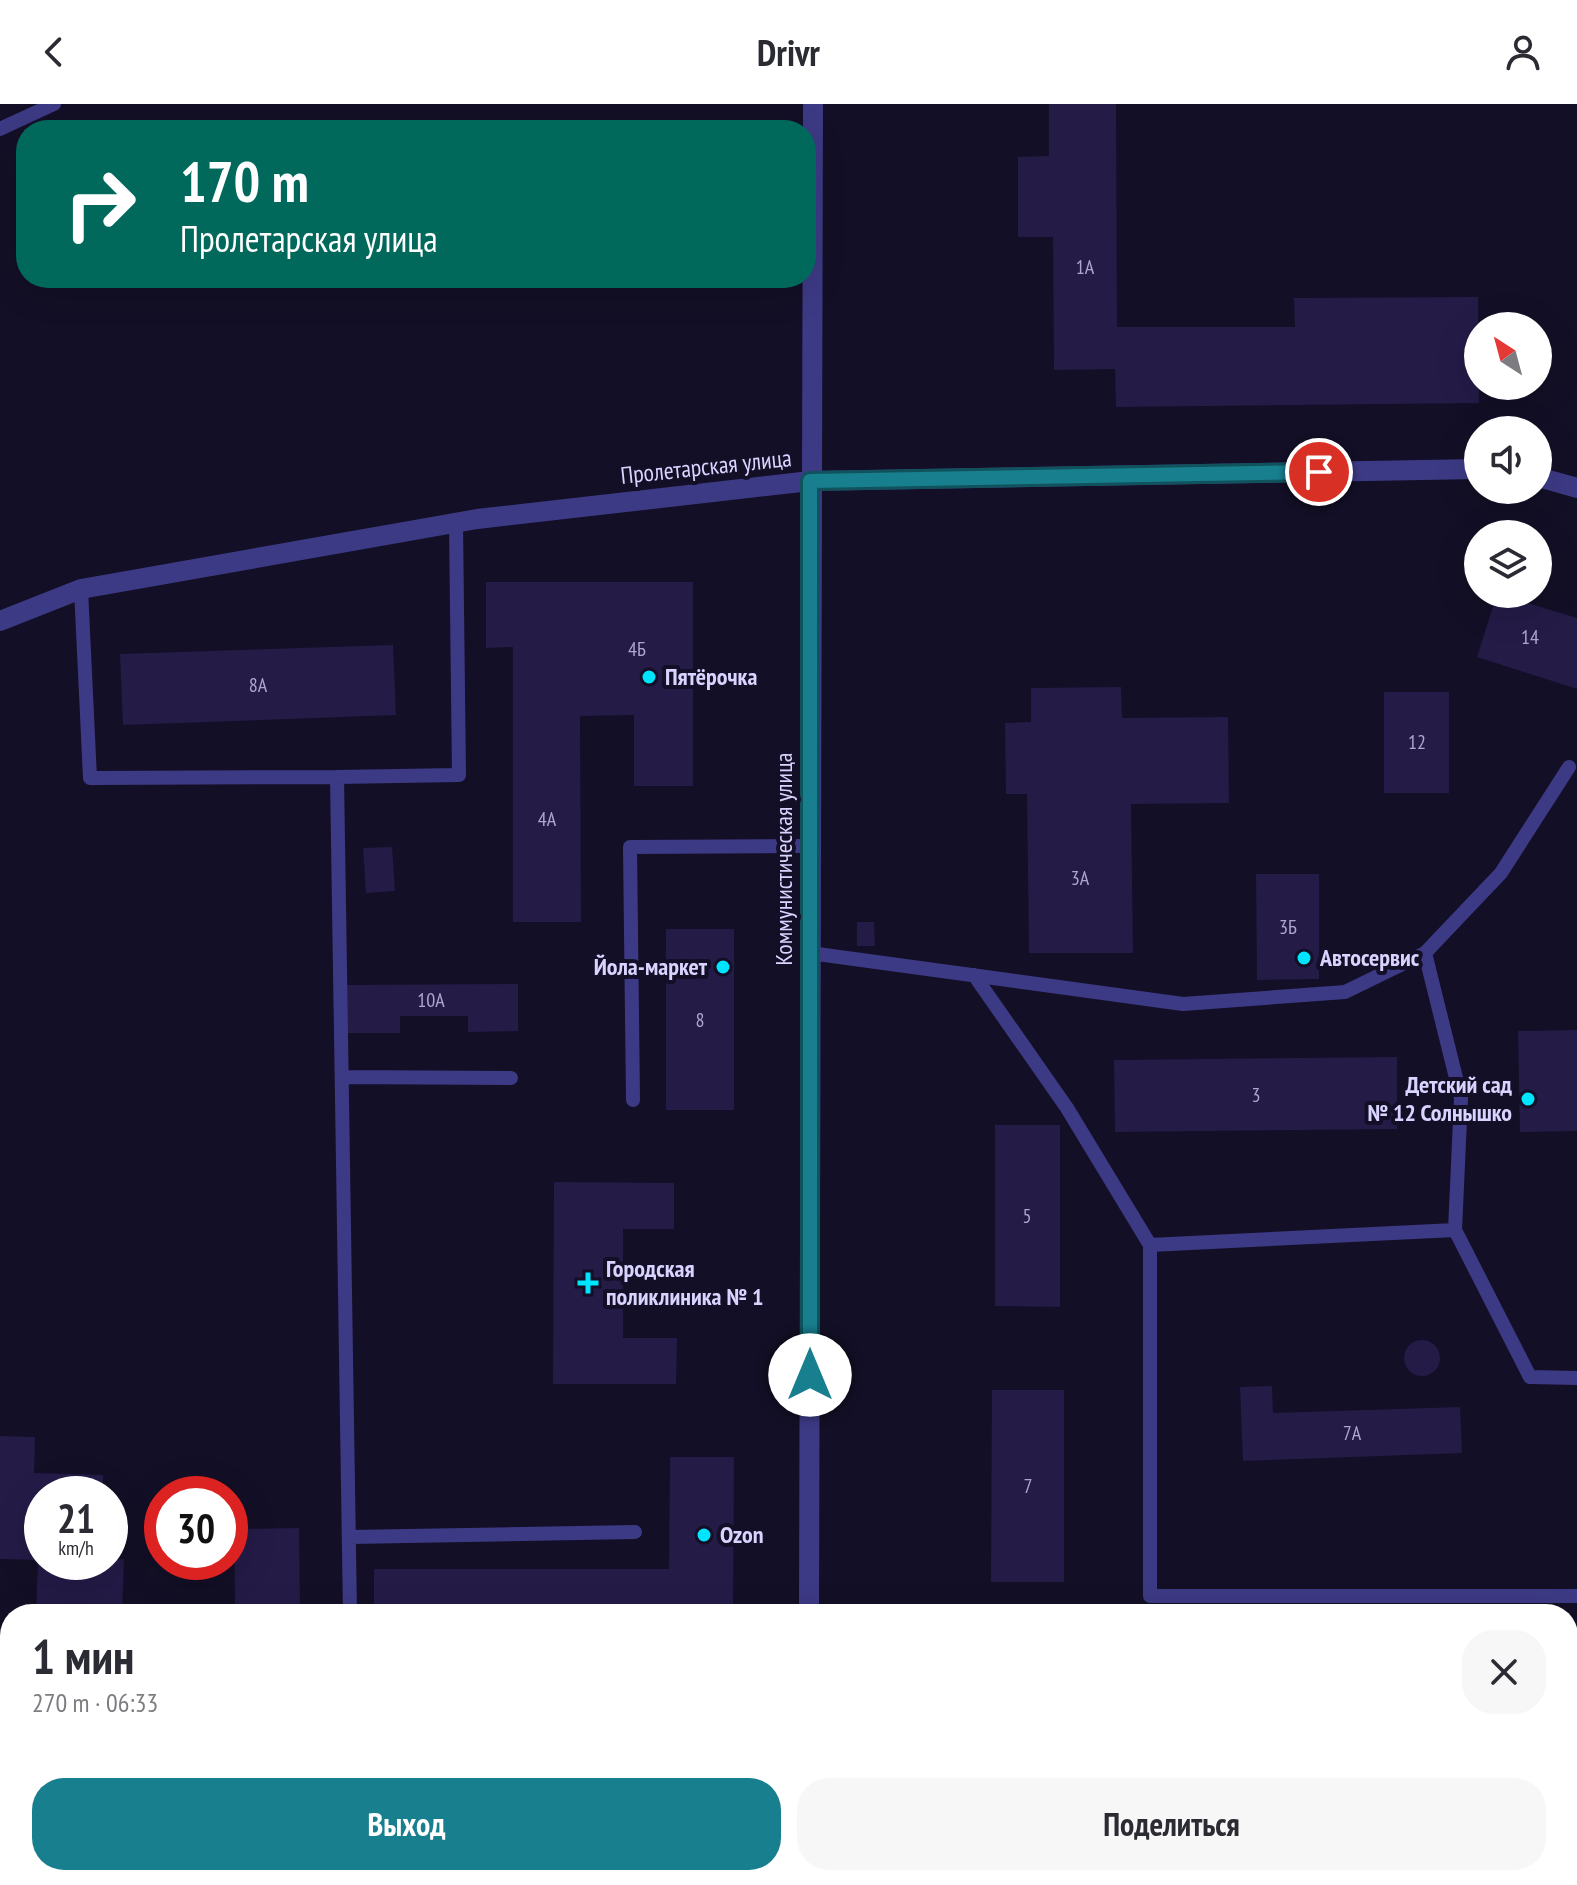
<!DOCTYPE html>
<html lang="ru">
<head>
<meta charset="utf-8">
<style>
  body { margin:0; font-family:"PT Sans Narrow",sans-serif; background:#f7f7f7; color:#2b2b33; height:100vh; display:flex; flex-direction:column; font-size:30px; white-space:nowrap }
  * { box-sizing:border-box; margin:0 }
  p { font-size:26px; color:#7c7c81 }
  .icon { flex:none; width:44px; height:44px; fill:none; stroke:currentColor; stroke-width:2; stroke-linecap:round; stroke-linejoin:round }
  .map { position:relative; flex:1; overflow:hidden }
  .sheet { position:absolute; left:0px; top:1500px; width:1578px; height:282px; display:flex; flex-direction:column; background:#fff; border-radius:32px 32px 0 0; box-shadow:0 8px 32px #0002 }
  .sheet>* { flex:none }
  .hud { position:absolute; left:16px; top:16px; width:800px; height:168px; border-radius:32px; box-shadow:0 8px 32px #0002; background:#00695c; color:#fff; overflow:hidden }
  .needle { width:52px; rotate:324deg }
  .tools { position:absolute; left:1464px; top:208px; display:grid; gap:16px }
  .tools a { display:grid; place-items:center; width:88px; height:88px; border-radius:50%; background:#fff; box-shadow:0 8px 32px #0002; font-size:40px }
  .speed { position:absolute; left:24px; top:1372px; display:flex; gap:16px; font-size:40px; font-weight:700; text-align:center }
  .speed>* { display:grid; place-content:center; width:104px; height:104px; border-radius:50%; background:#fff; box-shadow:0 8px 32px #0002; line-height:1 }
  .speed small { font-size:20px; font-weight:400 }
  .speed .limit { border:12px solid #d22; background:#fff; color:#111 }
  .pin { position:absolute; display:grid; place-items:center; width:68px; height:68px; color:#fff; margin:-34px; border:4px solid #fff; border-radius:50%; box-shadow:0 2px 8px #0007 }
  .me { position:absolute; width:88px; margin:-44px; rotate:0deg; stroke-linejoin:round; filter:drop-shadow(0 0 6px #0008) }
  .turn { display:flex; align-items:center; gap:28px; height:168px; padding:0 32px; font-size:36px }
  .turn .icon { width:104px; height:104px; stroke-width:2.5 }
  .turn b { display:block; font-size:56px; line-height:68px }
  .round { display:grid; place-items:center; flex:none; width:84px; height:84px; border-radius:32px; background:#f7f7f7 }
  .headline { display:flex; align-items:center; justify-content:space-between; height:136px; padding:0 32px }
  h1 { font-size:48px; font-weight:700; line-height:60px }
  .cta { display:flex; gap:16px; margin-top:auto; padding:16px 32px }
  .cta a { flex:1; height:92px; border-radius:32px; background:#187f8f; color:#fff; font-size:32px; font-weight:700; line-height:92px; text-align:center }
  .cta a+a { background:#f7f7f7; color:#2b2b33 }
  header { display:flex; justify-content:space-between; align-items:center; height:104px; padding:0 32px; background:#fff; font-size:36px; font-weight:700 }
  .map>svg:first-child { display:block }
  .building { fill:#241b47 }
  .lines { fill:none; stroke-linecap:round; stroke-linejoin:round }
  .service { stroke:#3d3a85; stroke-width:14 }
  .minor { stroke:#3d3a85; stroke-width:20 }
  .primary { stroke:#c25bff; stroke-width:20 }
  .route-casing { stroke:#10535d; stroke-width:20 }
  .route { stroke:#187f8f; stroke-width:14 }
  .poi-dot { fill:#00e5ff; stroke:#130f26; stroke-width:3 }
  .labels { text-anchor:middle; stroke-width:8; stroke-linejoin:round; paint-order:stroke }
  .number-label { font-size:20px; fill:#aca6d1 }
  .street-label { font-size:24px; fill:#d9d4ff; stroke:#130f26 }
  .poi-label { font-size:24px; font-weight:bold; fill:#d9d4ff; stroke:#130f26; text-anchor:start }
</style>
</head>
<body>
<header><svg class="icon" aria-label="back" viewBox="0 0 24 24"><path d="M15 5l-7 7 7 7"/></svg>Drivr<svg class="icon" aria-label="person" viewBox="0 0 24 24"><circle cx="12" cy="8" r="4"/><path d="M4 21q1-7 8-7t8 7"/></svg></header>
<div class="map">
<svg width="1577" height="1781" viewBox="0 0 1577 1781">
  <rect width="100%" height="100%" fill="#130f26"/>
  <path class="building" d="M 1049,0 L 1116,0 L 1117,223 L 1295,223 L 1294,194 L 1478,193 L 1479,299 L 1116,303 L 1115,265 L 1054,266 L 1053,133 L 1018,133 L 1018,53 L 1049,52 Z
    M 486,478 L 693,478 L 693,682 L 634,682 L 634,611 L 580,612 L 581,818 L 513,818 L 513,543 L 486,544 Z
    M 1497,490 L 1577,514 L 1577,585 L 1477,553 Z
    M 393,541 L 396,611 L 123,621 L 120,550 Z
    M 1121,583 L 1122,614 L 1228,613 L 1229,699 L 1131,700 L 1133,849 L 1029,849 L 1027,690 L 1006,690 L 1005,619 L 1031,618 L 1031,584 Z
    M 1384,588 L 1449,588 L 1449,689 L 1384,689 Z
    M 392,743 L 395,787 L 366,789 L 363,744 Z
    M 1256,770 L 1319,770 L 1319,875 L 1257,876 Z
    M 857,818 L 874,818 L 875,842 L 857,842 Z
    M 666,825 L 734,825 L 734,1006 L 666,1006 Z
    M 518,880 L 518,927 L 468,928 L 468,912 L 400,912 L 400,929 L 344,929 L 343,881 Z
    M 1577,926 L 1577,1027 L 1520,1028 L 1518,927 Z
    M 1397,953 L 1397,1025 L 1115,1028 L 1114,956 Z
    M 995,1021 L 1060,1021 L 1060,1203 L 995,1202 Z
    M 554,1078 L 674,1079 L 674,1125 L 623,1125 L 623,1234 L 677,1234 L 676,1280 L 553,1280 Z
    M1404 1254a18 18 0 1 1 36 0a18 18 0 1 1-36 0Z
    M 1272,1282 L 1273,1309 L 1460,1303 L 1462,1349 L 1243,1357 L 1240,1283 Z
    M 992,1286 L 1064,1286 L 1064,1478 L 991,1478 Z
    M 0,1332 L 35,1333 L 34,1369 L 103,1371 L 103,1390 L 42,1390 L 42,1458 L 124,1455 L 122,1510 L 36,1510 L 38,1456 L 0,1455 Z
    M 670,1353 L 734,1353 L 733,1510 L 374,1510 L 374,1465 L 669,1465 Z
    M 299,1424 L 300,1500 L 235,1501 L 234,1425 Z
    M 1568,1529 L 1577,1529 L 1577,1598 L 1568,1598 Z
    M 691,1772 L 781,1772 L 783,1781 L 692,1781 Z"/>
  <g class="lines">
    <path class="service" d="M 0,25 L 54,0
      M 81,485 L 90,674 L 337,673 L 350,1510
      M 337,673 L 459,671 L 456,419
      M 810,849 L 1183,900 L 1345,888 L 1425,849 L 1501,769 L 1569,663
      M 974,871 L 1067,1004 L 1150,1141 L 1455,1126 L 1461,994 L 1425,849
      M 342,973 L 511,974
      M 633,996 L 630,743 L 810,742
      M 1455,1126 L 1530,1273 L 1577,1274
      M 1150,1141 L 1150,1492 L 1577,1492
      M 349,1433 L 635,1428
      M 188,1781 L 188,1772
      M 1222,1781 L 1222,1772"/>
    <path class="minor" d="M 1538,373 L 1577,384
      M 0,517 L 81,485 L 477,415 L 810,377 L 1478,365
      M 809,1510 L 813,0
      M 838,1772 L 838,1781"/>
    <path class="primary" d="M 0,1606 L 10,1606
      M 1568,1726 L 1577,1726"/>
  </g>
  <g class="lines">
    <defs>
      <path id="route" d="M 810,1271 L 810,377 L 1319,368"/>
    </defs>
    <use href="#route" class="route-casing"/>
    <use href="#route" class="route"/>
  </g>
  <g class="poi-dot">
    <circle cx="649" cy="573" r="8"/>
    <circle cx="1304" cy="854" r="8"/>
    <circle cx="723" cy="863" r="8"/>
    <circle cx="1528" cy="995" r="8"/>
    <path d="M584 1167h8v8h8v8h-8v8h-8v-8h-8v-8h8z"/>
    <circle cx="704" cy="1431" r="8"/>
  </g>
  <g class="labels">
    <g class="number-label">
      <text x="1085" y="170">1А</text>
      <text x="1530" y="540">14</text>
      <text x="637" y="552">4Б</text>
      <text x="258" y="588">8А</text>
      <text x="1417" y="645">12</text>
      <text x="547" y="722">4А</text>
      <text x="1080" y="781">3А</text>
      <text x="1288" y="830">3Б</text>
      <text x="431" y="903">10А</text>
      <text x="700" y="923">8</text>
      <text x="1256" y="998">3</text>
      <text x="1027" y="1119">5</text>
      <text x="1352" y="1336">7А</text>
      <text x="1028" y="1389">7</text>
    </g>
    <g class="street-label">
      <text transform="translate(706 363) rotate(-6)" y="8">Пролетарская улица</text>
      <text transform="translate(784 755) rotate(-90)" y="8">Коммунистическая улица</text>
    </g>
    <g class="poi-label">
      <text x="665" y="581">Пятёрочка</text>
      <text x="1320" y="862">Автосервис</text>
      <text x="707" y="871" text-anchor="end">Йола-маркет</text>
      <text x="1512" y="989" text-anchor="end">Детский сад<tspan x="1512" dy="28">№ 12 Солнышко</tspan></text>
      <text x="606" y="1173">Городская<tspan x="606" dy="28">поликлиника № 1</tspan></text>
      <text x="720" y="1439">Ozon</text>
    </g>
  </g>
</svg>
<div class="tools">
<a><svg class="needle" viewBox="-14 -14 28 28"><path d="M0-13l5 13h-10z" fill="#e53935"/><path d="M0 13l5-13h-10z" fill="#7c7c81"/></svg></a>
<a><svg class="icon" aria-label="sound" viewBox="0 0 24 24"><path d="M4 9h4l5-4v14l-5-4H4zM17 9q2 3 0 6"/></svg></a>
<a><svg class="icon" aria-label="layers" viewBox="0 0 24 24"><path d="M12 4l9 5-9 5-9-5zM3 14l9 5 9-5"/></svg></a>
</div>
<div class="speed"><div>21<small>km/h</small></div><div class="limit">30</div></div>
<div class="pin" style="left:1319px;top:368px;background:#d93025"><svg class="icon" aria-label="arrive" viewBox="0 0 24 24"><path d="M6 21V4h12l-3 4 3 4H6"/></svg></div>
<svg class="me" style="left:810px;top:1271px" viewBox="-20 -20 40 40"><circle r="19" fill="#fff"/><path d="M0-13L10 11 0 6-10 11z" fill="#187f8f"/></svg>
<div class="hud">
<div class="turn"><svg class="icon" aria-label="right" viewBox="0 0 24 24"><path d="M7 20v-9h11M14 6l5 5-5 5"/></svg><div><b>170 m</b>Пролетарская улица</div></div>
</div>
<section class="sheet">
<div class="headline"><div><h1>1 мин</h1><p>270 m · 06:33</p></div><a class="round"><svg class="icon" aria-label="close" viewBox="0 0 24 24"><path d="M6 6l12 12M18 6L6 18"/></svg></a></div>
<div class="cta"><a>Выход</a><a>Поделиться</a></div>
</section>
</div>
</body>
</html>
